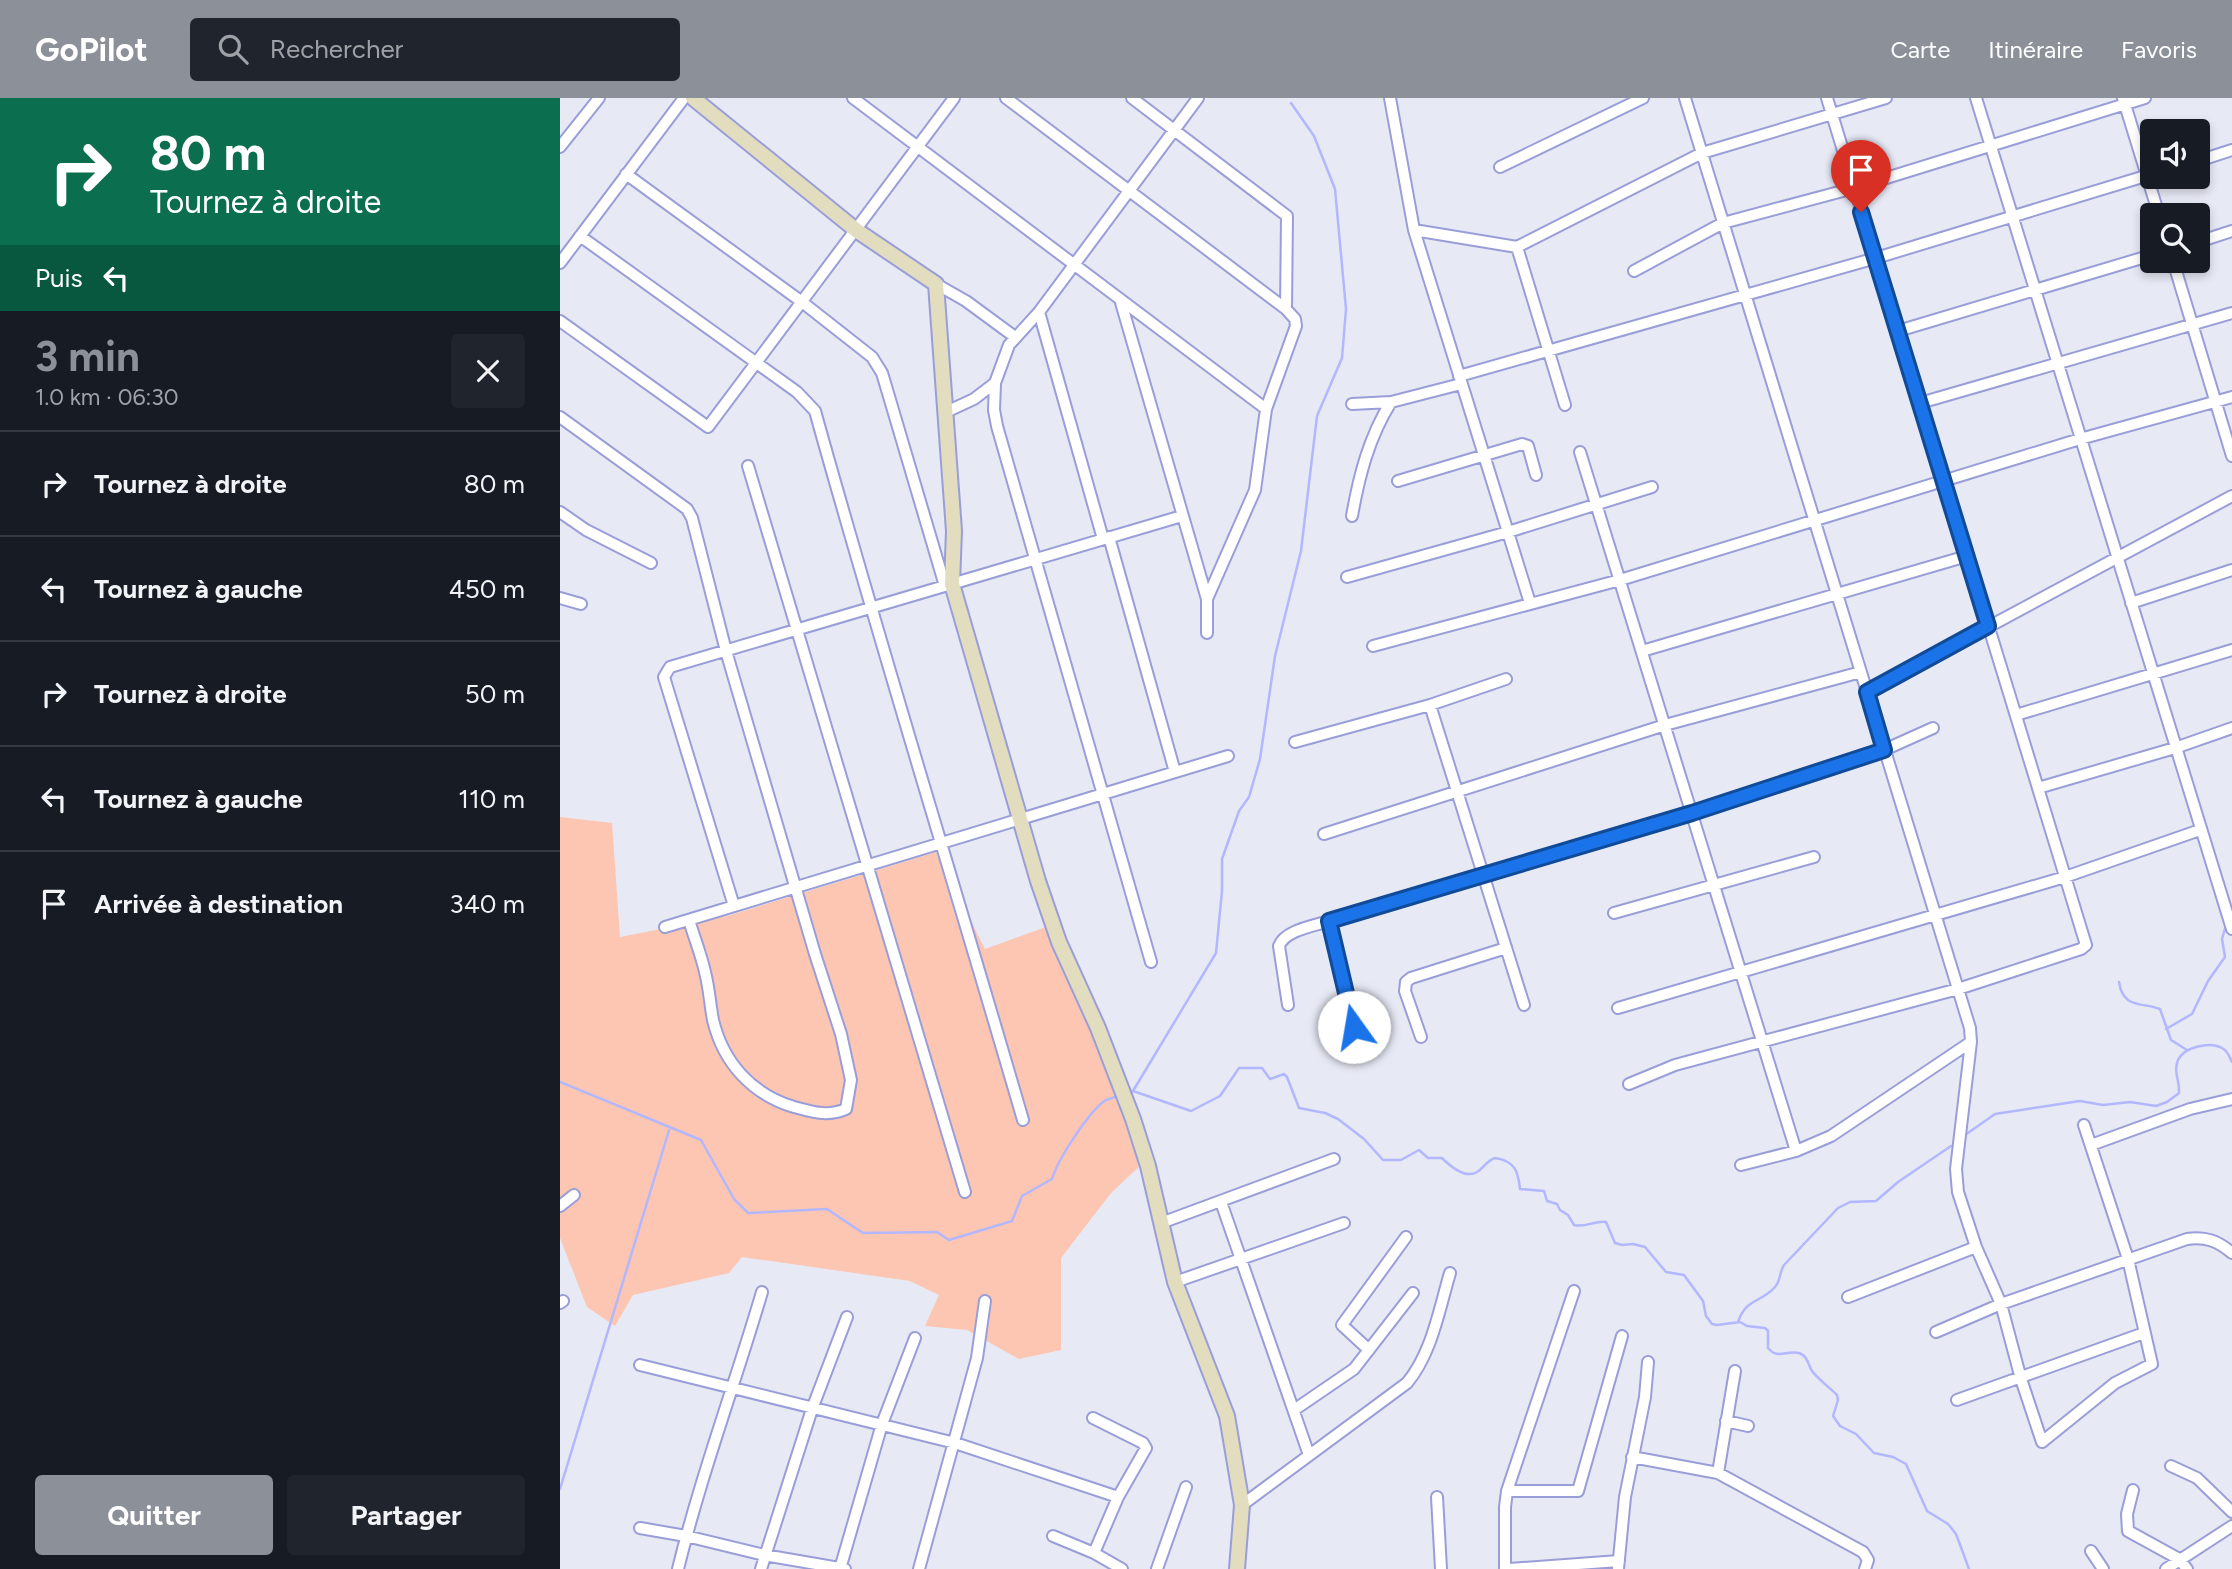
<!DOCTYPE html>
<html lang="fr">
<head>
<meta charset="utf-8">
<style>
  body { margin:0; font-family:Figtree,sans-serif; background:#20242c; color:#f1f3f6; height:100vh; display:flex; flex-direction:column; font-size:26px; white-space:nowrap }
  * { box-sizing:border-box; margin:0 }
  p { font-size:23px; color:#9ea1a6 }
  .icon { flex:none; width:38px; height:38px; fill:none; stroke:currentColor; stroke-width:2; stroke-linecap:round; stroke-linejoin:round }
  .map { position:relative; flex:1; overflow:hidden }
  .sheet { display:flex; flex-direction:column; background:#171b24; width:560px }
  .sheet>* { flex:none }
  .banner { background:#0b6e4f; color:#fff; overflow:hidden }
  .tools { position:absolute; left:1580px; top:21px; display:grid; gap:14px }
  .tools a { display:grid; place-items:center; width:70px; height:70px; border-radius:7px; background:#171b24; box-shadow:0 4px 10px #0003; font-size:35px }
  .pin { position:absolute; display:grid; place-items:center; width:60px; height:60px; color:#fff; margin:-72px -30px; border-radius:50% 50% 50% 0; rotate:-45deg; box-shadow:0 0 7px #0007 }
  .pin .icon { rotate:45deg }
  .me { position:absolute; width:77px; margin:-38px; rotate:347deg; stroke-linejoin:round; filter:drop-shadow(0 0 5px #0008) }
  .turn { display:flex; align-items:center; gap:24px; height:147px; padding:0 35px; font-size:32px }
  .turn .icon { width:91px; height:91px; stroke-width:2.5 }
  .turn b { display:block; font-size:49px; line-height:60px }
  .then { display:flex; align-items:center; height:66px; padding:0 35px; background:#0003; gap:14px; font-size:26px }
  .round { display:grid; place-items:center; flex:none; width:74px; height:74px; border-radius:7px; background:#20242c }
  .overview { display:flex; align-items:center; justify-content:space-between; height:119px; padding:0 35px }
  h1 { font-size:42px; font-weight:700; line-height:52px; color:#8c9099 }
  .primary-button { display:flex; gap:14px; margin-top:auto; padding:14px 35px }
  .primary-button a { flex:1; height:80px; border-radius:7px; background:#8c9099; color:#fff; font-size:28px; font-weight:700; line-height:80px; text-align:center }
  .primary-button a+a { background:#20242c; color:#f1f3f6 }
  ul { padding:0; list-style:none }
  li { display:flex; align-items:center; gap:21px; height:105px; padding:0 35px; border-top:2px solid #363941 }
  li div { flex:1 }
  li b { display:block; font-size:26px }
  li em { font-style:normal }
  header { display:flex; align-items:center; gap:42px; box-sizing:border-box; height:98px; padding:0 35px; background:#8c9099; color:#fff }
  header strong { font-size:33px }
  nav { display:flex; gap:38px; margin-inline-start:auto; font-size:24px }
  .search { width:490px; height:63px; background:#20242c; display:flex; align-items:center; gap:18px; box-sizing:border-box; padding:0 24px; border-radius:7px; color:#9ea1a6; font-size:26px }
  main { display:flex; flex:1; min-height:0 }
  .map>svg:first-child { display:block }
  .green { fill:#fdc6b2 }
  .lines { fill:none; stroke-linecap:round; stroke-linejoin:round }
  .stream { stroke:#b3b7fe; stroke-width:2.5 }
  .street-casing { stroke:#9a9ed8; stroke-width:14 }
  .secondary-casing { stroke:#9a9ed8; stroke-width:18 }
  .street { stroke:#fff; stroke-width:10 }
  .secondary { stroke:#e2ddbf; stroke-width:14 }
  .route-casing { stroke:#114b97; stroke-width:18 }
  .route { stroke:#1a73e8; stroke-width:12 }
</style>
</head>
<body>
<header>
<strong>GoPilot</strong>
<div class="search"><svg class="icon" aria-label="search" viewBox="0 0 24 24"><circle cx="10" cy="10" r="6"/><path d="M15 15l6 6"/></svg>Rechercher</div>
<nav><a>Carte</a><a>Itinéraire</a><a>Favoris</a></nav>
</header>
<main>
<section class="sheet">
<div class="banner">
<div class="turn"><svg class="icon" aria-label="right" viewBox="0 0 24 24"><path d="M7 20v-9h11M14 6l5 5-5 5"/></svg><div><b>80 m</b>Tournez à droite</div></div>
<div class="then">Puis<svg class="icon" aria-label="left" viewBox="0 0 24 24"><path d="M17 20v-9H6M10 6l-5 5 5 5"/></svg></div>
</div>
<div class="overview"><div><h1>3 min</h1><p>1.0 km · 06:30</p></div><a class="round"><svg class="icon" aria-label="close" viewBox="0 0 24 24"><path d="M6 6l12 12M18 6L6 18"/></svg></a></div>
<ul>
<li><svg class="icon" aria-label="right" viewBox="0 0 24 24"><path d="M7 20v-9h11M14 6l5 5-5 5"/></svg><div><b>Tournez à droite</b></div><em>80 m</em></li>
<li><svg class="icon" aria-label="left" viewBox="0 0 24 24"><path d="M17 20v-9H6M10 6l-5 5 5 5"/></svg><div><b>Tournez à gauche</b></div><em>450 m</em></li>
<li><svg class="icon" aria-label="right" viewBox="0 0 24 24"><path d="M7 20v-9h11M14 6l5 5-5 5"/></svg><div><b>Tournez à droite</b></div><em>50 m</em></li>
<li><svg class="icon" aria-label="left" viewBox="0 0 24 24"><path d="M17 20v-9H6M10 6l-5 5 5 5"/></svg><div><b>Tournez à gauche</b></div><em>110 m</em></li>
<li><svg class="icon" aria-label="arrive" viewBox="0 0 24 24"><path d="M6 21V4h12l-3 4 3 4H6"/></svg><div><b>Arrivée à destination</b></div><em>340 m</em></li>
</ul>
<div class="primary-button"><a>Quitter</a><a>Partager</a></div>
</section>
<div class="map">
<svg width="1672" height="1471" viewBox="0 0 1672 1471">
  <rect width="100%" height="100%" fill="#e7e9f5"/>
  <path class="green" d="M 0,719 L 52,725 L 60,839 L 167,818 L 376,754 L 425,851 L 486,829 L 546,960 L 583,1065 L 551,1095 L 501,1160 L 501,1252 L 459,1261 L 407,1232 L 365,1228 L 379,1197 L 350,1183 L 182,1159 L 169,1175 L 73,1197 L 55,1228 L 27,1209 L 0,1140 Z"/>
  <g class="lines">
    <path class="stream" d="M 1559,884 C 1563,911 1582,904 1600,911 L 1611,942 L 1627,952
      M 1606,931 L 1632,916 L 1648,883 L 1665,859 L 1662,841 L 1666,827
      M 0,984 L 141,1042 L 174,1101 L 188,1115 L 267,1111 L 303,1135 L 377,1134 L 389,1142 L 452,1123 L 462,1098 L 492,1081 C 498,1061 527,1017 543,1004 C 547,1001 553,1000 558,998
      M 573,993 L 656,855 L 662,793 L 662,761 L 679,713 L 689,699 L 700,661 L 715,558 L 741,453 L 757,318 L 782,260 L 786,211 L 775,91 L 754,38 L 731,5
      M 568,995 L 573,993 L 631,1013 L 660,998 L 679,970 L 702,970 L 710,981 L 724,976 L 727,979 L 739,1010 L 765,1015 L 778,1021 L 804,1041 L 823,1062 L 841,1062 L 859,1052 L 868,1060 L 882,1060 C 890,1068 905,1081 917,1074 C 924,1070 926,1063 935,1060 C 955,1063 958,1073 960,1091 L 984,1093 L 987,1103 L 997,1106 L 1000,1112 L 1008,1117 L 1014,1127 C 1026,1130 1035,1122 1046,1124 L 1055,1145 L 1062,1147 L 1073,1146 L 1085,1149 L 1106,1174 L 1124,1177 L 1143,1203 L 1146,1218 L 1152,1226 L 1157,1227 L 1180,1224 L 1187,1228 L 1205,1230 L 1208,1233 L 1208,1250 C 1218,1262 1226,1252 1239,1255 C 1248,1258 1248,1267 1252,1273 C 1256,1279 1271,1291 1277,1297 L 1278,1302 L 1273,1318 L 1280,1328 L 1296,1336 L 1314,1355 L 1333,1359 L 1346,1366 L 1367,1413 L 1388,1426 L 1396,1436 L 1409,1471
      M 1405,1037 L 1435,1016 L 1520,1003 L 1543,1007 L 1570,1004 L 1596,1008 L 1607,1004 L 1619,995 C 1620,984 1613,973 1618,962 C 1624,949 1650,943 1662,950 C 1668,953 1669,958 1672,964
      M 1178,1224 C 1186,1200 1201,1205 1215,1189 C 1221,1182 1219,1175 1224,1167 L 1278,1110 L 1290,1104 L 1316,1103 L 1338,1084 L 1391,1048
      M 0,1391 L 110,1029"/>
    <defs>
      <path id="street" d="M 293,0 L 706,311
        M 446,0 L 726,211 L 735,221 L 736,228 L 706,311 L 695,392 L 647,501
        M 572,0 L 727,118 L 726,211
        M 830,0 L 854,132 L 970,505
        M 1125,0 L 1410,930 L 1411,944 L 1271,1038 L 1236,1053 L 1181,1067
        M 1416,0 L 1672,831
        M 1563,0 L 1599,117
        M 0,49 L 39,0
        M 1638,63 L 1672,52
        M 940,69 L 1083,0
        M 66,76 L 242,204 L 312,259 L 322,275 L 328,295 L 385,488
        M 854,132 L 957,149 L 1142,55 L 1326,0
        M 20,138 L 237,294 L 255,313 C 321,550 394,785 463,1022
        M 1638,144 L 1672,133
        M 957,149 L 1005,307
        M 1613,163 L 1672,358
        M 0,165 L 124,0
        M 1074,173 L 1163,125 L 1294,90 L 1585,0
        M 376,186 L 406,203 L 455,239
        M 560,201 L 647,501 L 647,535
        M 479,214 L 543,441
        M 0,223 L 148,329 L 394,0
        M 1338,233 L 1592,157
        M 899,278 L 1316,160 L 1592,76
        M 435,285 L 434,312 L 437,328 L 591,864
        M 1360,305 L 1672,215
        M 792,306 L 831,304 L 901,286
        M 386,314 L 414,301 L 435,285 L 449,247 L 479,214 L 638,0
        M 0,319 L 127,411 L 132,420 L 166,553 L 255,856 L 281,936 L 291,982 L 286,1011 C 267,1019 253,1014 234,1009 C 191,996 163,964 153,922 C 150,906 149,889 145,874 C 141,856 134,839 129,822
        M 1020,354 L 1236,1053
        M 188,368 L 405,1094
        M 838,383 L 962,346 L 968,348 L 976,377
        M 0,414 L 26,432 L 91,465
        M 792,418 C 799,378 809,339 831,304
        M 549,439 L 615,674
        M 787,479 L 948,434 L 1092,389
        M 0,500 L 21,506
        M 1571,505 L 1672,472
        M 813,548 L 1060,482 L 1520,341 L 1672,299
        M 1082,553 L 1407,458
        M 1307,594 L 1672,398
        M 870,607 L 964,907
        M 1456,617 L 1672,552
        M 735,644 L 870,607 L 946,581
        M 1478,690 L 1615,650 L 1672,630
        M 764,736 L 1105,627 L 1301,574
        M 174,808 L 104,579 L 110,569 L 622,418
        M 1054,815 L 1254,759
        M 105,829 L 668,658
        M 728,907 L 719,848 C 725,832 754,828 769,823
        M 1058,910 L 1505,779 L 1640,732
        M 794,929 L 769,823 L 1132,715 L 1324,652 L 1373,630
        M 861,939 L 845,893 L 846,884 L 851,880 L 946,850
        M 1411,944 L 1396,1071 L 1398,1094 L 1416,1149 L 1441,1206 L 1461,1281 L 1482,1344 L 1555,1285 L 1592,1266 L 1568,1161 L 1524,1027
        M 1069,986 L 1115,967 L 1398,891 L 1521,851 L 1526,847 L 1267,0
        M 1531,1047 L 1630,1011 L 1672,1001
        M 661,1104 L 749,1357
        M 0,1108 L 14,1097
        M 601,1125 L 774,1061
        M 615,1184 L 784,1125
        M 1288,1199 L 1416,1149
        M 0,1205 L 3,1203
        M 1376,1234 L 1441,1206 L 1627,1141 C 1645,1138 1658,1143 1672,1155
        M 809,1252 L 782,1227 L 846,1139
        M 80,1267 L 395,1345 L 558,1399
        M 1397,1302 L 1584,1235
        M 734,1312 L 794,1271 L 853,1195
        M 533,1320 L 583,1345 L 586,1350 L 558,1399 L 534,1455
        M 1166,1323 L 1188,1328
        M 1072,1359 L 1158,1375 L 1303,1454 L 1308,1462 L 1305,1471
        M 1611,1368 L 1637,1380 L 1672,1414
        M 1158,1375 L 1175,1273
        M 1573,1392 L 1567,1416 L 1568,1433 L 1619,1461 L 1627,1471
        M 947,1393 L 1018,1393 L 1062,1238
        M 877,1399 L 881,1471
        M 682,1407 L 847,1285 C 872,1255 879,1212 890,1175
        M 80,1430 L 126,1438 L 204,1457 L 285,1471
        M 493,1438 L 534,1455 L 562,1471
        M 1531,1453 L 1543,1471
        M 118,1471 C 141,1377 175,1286 202,1194
        M 201,1471 L 252,1311 L 287,1219
        M 280,1471 L 322,1326 L 355,1240
        M 359,1471 L 417,1260 L 425,1203
        M 597,1471 L 626,1389
        M 945,1471 L 945,1409 L 947,1393 L 1014,1193
        M 949,1471 L 1059,1463
        M 1058,1471 L 1065,1399 L 1085,1299 L 1088,1264
        M 1606,1471 L 1672,1428"/>
      <path id="secondary" d="M 133,0 L 296,132 L 376,186 L 394,433 L 392,486 L 478,783 L 499,844 L 538,930 L 573,1021 L 588,1068 L 615,1184 L 667,1318 L 682,1407 L 677,1471"/>
    </defs>
    <use href="#street" class="street-casing"/>
    <use href="#secondary" class="secondary-casing"/>
    <use href="#street" class="street"/>
    <use href="#secondary" class="secondary"/>
  </g>
  <g class="lines">
    <defs>
      <path id="route" d="M 794,929 L 769,823 L 1132,715 L 1324,652 L 1307,594 L 1428,528 L 1301,114"/>
    </defs>
    <use href="#route" class="route-casing"/>
    <use href="#route" class="route"/>
  </g>
</svg>
<div class="tools">
<a><svg class="icon" aria-label="sound" viewBox="0 0 24 24"><path d="M4 9h4l5-4v14l-5-4H4zM17 9q2 3 0 6"/></svg></a>
<a><svg class="icon" aria-label="search" viewBox="0 0 24 24"><circle cx="10" cy="10" r="6"/><path d="M15 15l6 6"/></svg></a>
</div>
<div class="pin" style="left:1301px;top:114px;background:#d93025"><svg class="icon" aria-label="arrive" viewBox="0 0 24 24"><path d="M6 21V4h12l-3 4 3 4H6"/></svg></div>
<svg class="me" style="left:794px;top:929px" viewBox="-20 -20 40 40"><circle r="19" fill="#fff"/><path d="M0-13L10 11 0 6-10 11z" fill="#1a73e8"/></svg>
</div>
</main>
</body>
</html>
